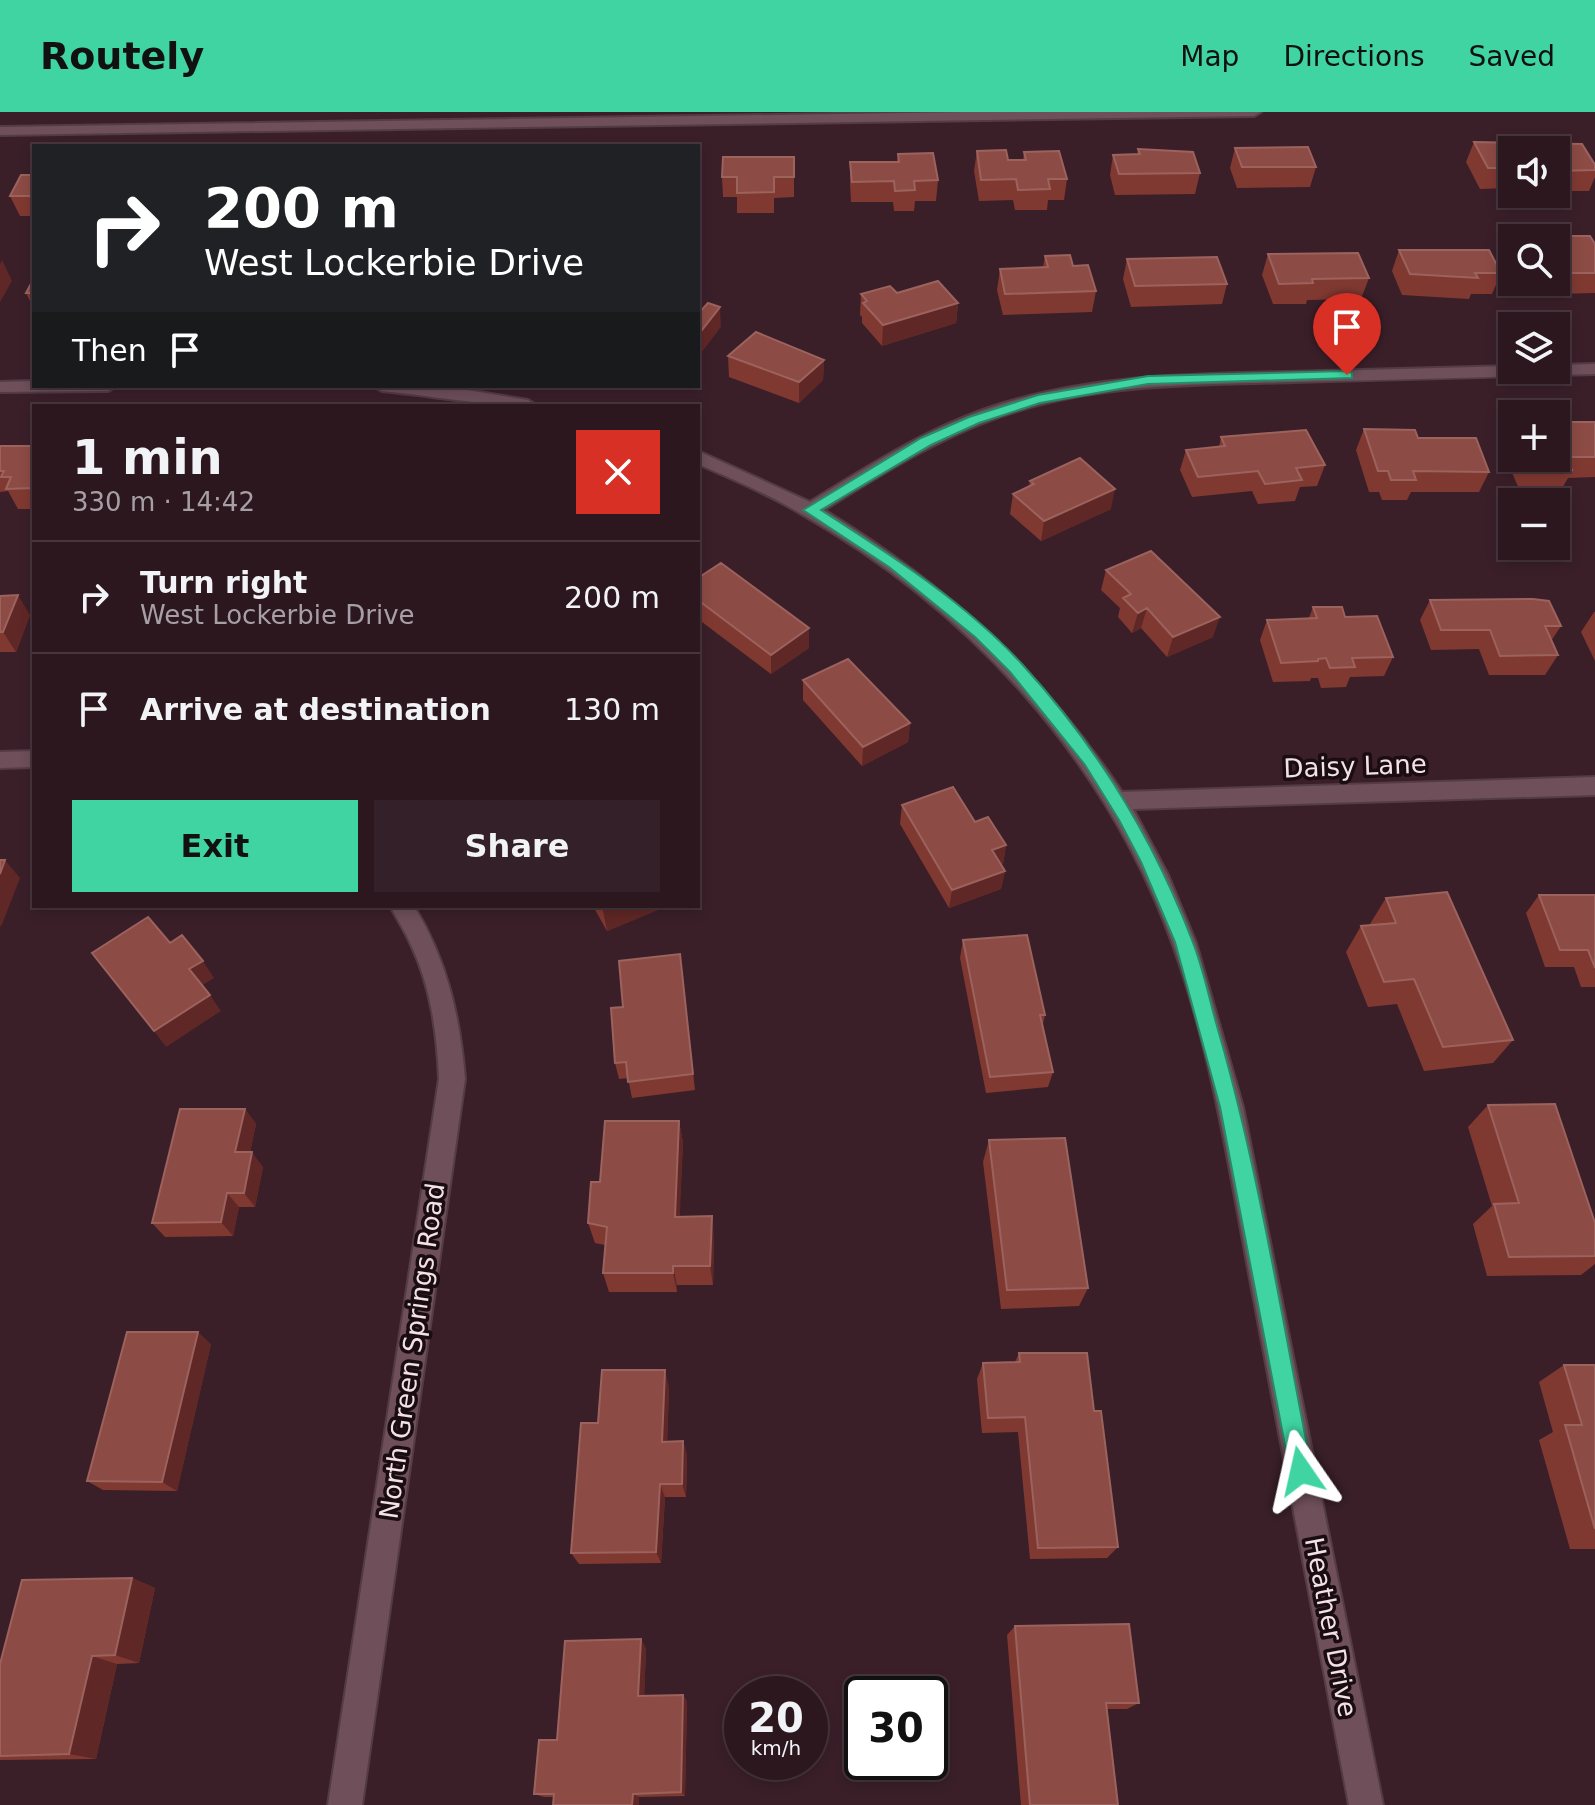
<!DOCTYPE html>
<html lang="en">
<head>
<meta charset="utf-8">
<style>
  body { margin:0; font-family:"DejaVu Sans",sans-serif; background:#342028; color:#f1f3f6; height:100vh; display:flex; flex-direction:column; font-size:30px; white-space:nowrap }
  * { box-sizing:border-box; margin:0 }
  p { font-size:26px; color:#a69fa4 }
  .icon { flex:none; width:44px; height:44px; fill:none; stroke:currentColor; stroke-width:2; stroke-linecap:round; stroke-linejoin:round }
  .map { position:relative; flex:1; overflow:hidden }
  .panel { position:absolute; left:32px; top:292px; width:668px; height:504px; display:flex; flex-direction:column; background:#2c171f; border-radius:0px; box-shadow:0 4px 12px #0003,0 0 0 2px #48363d }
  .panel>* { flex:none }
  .guide { position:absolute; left:32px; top:32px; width:668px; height:244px; border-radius:0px; box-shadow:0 4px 12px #0003,0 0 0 2px #48363d; background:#202124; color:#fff; overflow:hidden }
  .buttons { position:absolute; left:1498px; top:24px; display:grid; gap:16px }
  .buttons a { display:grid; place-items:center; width:72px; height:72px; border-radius:0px; background:#2c171f; box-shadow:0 4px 12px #0003,0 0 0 2px #48363d; font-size:40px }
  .speed { position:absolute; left:724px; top:1564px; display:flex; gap:16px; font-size:40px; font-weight:700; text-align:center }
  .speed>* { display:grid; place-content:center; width:104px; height:104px; border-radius:50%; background:#2c171f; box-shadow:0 4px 12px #0003,0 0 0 2px #48363d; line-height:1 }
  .speed small { font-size:20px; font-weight:400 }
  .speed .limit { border:4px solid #111; border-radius:12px; background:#fff; color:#111 }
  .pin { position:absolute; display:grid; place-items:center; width:68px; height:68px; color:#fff; margin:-82px -34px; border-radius:50% 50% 50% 0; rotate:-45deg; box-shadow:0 0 8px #0007 }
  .pin .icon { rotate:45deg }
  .me { position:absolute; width:88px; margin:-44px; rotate:349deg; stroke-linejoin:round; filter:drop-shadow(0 0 6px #0008) }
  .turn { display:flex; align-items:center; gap:28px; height:168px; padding:0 40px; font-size:36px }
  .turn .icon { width:104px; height:104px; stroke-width:2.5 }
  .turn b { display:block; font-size:56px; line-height:68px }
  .then { display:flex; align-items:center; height:76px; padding:0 40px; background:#0003; gap:16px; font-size:30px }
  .round { display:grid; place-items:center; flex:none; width:84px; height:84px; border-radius:0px; background:#342028 }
  .overview { display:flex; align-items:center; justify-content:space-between; height:136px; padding:0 40px }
  h1 { font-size:48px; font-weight:700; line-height:60px }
  .action { display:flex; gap:16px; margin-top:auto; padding:16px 40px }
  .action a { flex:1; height:92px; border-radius:0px; background:#3fd4a2; color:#111; font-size:32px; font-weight:700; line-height:92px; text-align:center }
  .action a+a { background:#342028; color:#f1f3f6 }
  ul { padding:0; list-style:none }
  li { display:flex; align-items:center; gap:24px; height:112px; padding:0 40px; border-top:2px solid #48363d }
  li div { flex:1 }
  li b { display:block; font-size:30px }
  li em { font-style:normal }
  header { display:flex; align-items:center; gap:48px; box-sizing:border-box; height:112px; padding:0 40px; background:#3fd4a2; color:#111 }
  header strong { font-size:38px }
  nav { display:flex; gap:44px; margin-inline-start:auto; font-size:28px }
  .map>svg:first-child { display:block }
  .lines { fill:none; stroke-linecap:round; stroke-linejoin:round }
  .minor-casing { stroke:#533c45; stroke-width:4 }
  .minor { fill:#6e4f5a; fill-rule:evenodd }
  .wall { fill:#803931 }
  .shaded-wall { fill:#5f2725 }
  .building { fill:#8c4b44; stroke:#9c625e; stroke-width:2 }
  .route { fill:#3fd4a2; stroke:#298a69; stroke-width:2 }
  .labels { text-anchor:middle; stroke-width:7; stroke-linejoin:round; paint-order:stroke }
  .street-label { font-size:26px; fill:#f4e1e8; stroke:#190d11 }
</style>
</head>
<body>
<header>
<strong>Routely</strong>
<nav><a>Map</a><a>Directions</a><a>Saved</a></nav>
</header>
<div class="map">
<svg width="1595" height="1693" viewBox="0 0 1595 1693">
  <rect width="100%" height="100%" fill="#3a1f29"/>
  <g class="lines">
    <defs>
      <path id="minor" d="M 963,0 L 1261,0 L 1254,4 L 0,23 L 0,15 Z
        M 1595,252 L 1595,262 C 1494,265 1393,268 1293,270 C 1200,273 1106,271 1017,299 C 947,320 885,360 824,398 C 948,474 1041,559 1122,680 L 1595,665 L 1595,683 L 1133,697 L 1168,763 L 1196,831 L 1243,995 L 1383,1693 L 1349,1693 C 1317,1525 1286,1356 1254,1188 C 1231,1069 1214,947 1173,833 C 1106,647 969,497 798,400 C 766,381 732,367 698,352 L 698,339 L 810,390 C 871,352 934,312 1004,291 C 1096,263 1192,262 1287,260 C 1362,258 1437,256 1512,254 L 1512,258 L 1556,258 L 1556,253 Z
        M 34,269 L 34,274 L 117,274 L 108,279 L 0,280 L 0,270 Z
        M 373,274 L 449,275 L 528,288 L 537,294 C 485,294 434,284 382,279 Z
        M 34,639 L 34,655 L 0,656 L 0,640 Z
        M 390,794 L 414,794 C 447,848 460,905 465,967 L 362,1693 L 328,1693 L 439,967 C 437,921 431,875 411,833 C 405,819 397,807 390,794 Z"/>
    </defs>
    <use href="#minor" class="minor-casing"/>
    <use href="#minor" class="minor"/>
  </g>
  <path class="wall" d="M 1474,30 L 1582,32 L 1595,53 L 1595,65 L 1589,79 L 1556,79 L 1556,38 L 1512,38 L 1512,82 L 1547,82 L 1543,91 L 1517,91 L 1509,76 L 1480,77 L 1466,50 Z
    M 1235,36 L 1316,55 L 1310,75 L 1237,76 L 1230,56 Z
    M 1138,37 L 1200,61 L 1195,82 L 1115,83 L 1110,63 L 1113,43 L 1137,42 Z
    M 977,39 L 1008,48 L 1023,48 L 1024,40 L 1067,67 L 1064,88 L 1048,88 L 1047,98 L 1015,98 L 1013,88 L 979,89 L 974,59 Z
    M 898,42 L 938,68 L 936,89 L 915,89 L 914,99 L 894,99 L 893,90 L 851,90 L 850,71 L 850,50 L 897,50 Z
    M 794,45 L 794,85 L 774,86 L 774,101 L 737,101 L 737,85 L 723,85 L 722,65 Z
    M 34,63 L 34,104 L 20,104 L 10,84 Z
    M 1549,124 L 1595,132 L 1595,181 L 1554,182 L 1548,170 L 1556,170 L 1556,126 L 1548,126 Z
    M 1399,138 L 1501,161 L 1492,182 L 1471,182 L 1469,187 L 1402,183 L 1392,159 Z
    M 1268,142 L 1369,166 L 1361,187 L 1307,188 L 1306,192 L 1273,192 L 1262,163 Z
    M 1045,144 L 1073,154 L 1096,179 L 1092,200 L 1003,203 L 997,178 L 1000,157 L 1043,155 Z
    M 1127,147 L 1227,172 L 1222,192 L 1131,195 L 1123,167 Z
    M 34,166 L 34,197 L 26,181 Z
    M 897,181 L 958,191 L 956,211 L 882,234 L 862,211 L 862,205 L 860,203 L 861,182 Z
    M 728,244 L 824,248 L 823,268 L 799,291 L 729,265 Z
    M 1509,310 L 1512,310 L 1512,346 L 1556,346 L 1595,310 L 1595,365 L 1568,366 L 1561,378 L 1520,379 L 1499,331 Z
    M 1364,317 L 1418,326 L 1489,360 L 1479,380 L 1411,380 L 1407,388 L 1382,388 L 1379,380 L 1369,380 L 1356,338 Z
    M 1221,325 L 1325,353 L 1317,374 L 1300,375 L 1295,389 L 1258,392 L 1252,379 L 1192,385 L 1180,358 L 1186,338 L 1219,335 Z
    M 0,334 L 34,334 L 34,397 L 18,397 L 8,379 L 0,380 Z
    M 1030,369 L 1111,397 L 1041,429 L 1010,402 L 1013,382 L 1029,374 Z
    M 1106,458 L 1213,525 L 1167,545 L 1141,516 L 1132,521 L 1118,505 L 1120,496 L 1101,478 Z
    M 698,466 L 809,516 L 809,536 L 771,562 L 698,507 Z
    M 0,484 L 30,503 L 16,540 L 0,540 Z
    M 1430,488 L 1561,514 L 1551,529 L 1558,543 L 1545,563 L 1489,563 L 1479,537 L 1431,538 L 1420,508 Z
    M 1313,495 L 1345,505 L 1393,545 L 1384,564 L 1350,565 L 1346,575 L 1321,576 L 1318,566 L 1311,566 L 1310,569 L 1273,570 L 1260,528 L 1267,508 L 1309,506 Z
    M 1594,500 L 1595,500 L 1595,549 L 1581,520 Z
    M 803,568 L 910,611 L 908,630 L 862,654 L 803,588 Z
    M 902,693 L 975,710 L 1006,733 L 1003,752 L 1001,752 L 1005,759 L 1001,777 L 949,796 L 900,712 Z
    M 1539,783 L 1595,783 L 1595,875 L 1581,875 L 1574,855 L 1545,855 L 1526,801 Z
    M 1386,786 L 1513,928 L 1493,951 L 1424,959 L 1397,892 L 1368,895 L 1346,840 L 1361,814 L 1370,813 L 1370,812 Z
    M 593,794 L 667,794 L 607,819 Z
    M 963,828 L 1045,903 L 1043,912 L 1053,960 L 1048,975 L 986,981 L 960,846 Z
    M 680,842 L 695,978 L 632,986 L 628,966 L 619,967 L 615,951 L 623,895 Z
    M 1488,993 L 1595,1111 L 1595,1152 L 1581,1163 L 1487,1164 L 1473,1112 L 1492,1094 L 1468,1015 Z
    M 245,997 L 256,1012 L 250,1040 L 263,1055 L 255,1095 L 239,1095 L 233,1124 L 165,1125 L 152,1111 Z
    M 679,1009 L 683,1031 L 679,1105 L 714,1124 L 713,1173 L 677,1173 L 677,1180 L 609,1180 L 603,1161 L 605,1133 L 595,1131 L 588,1111 L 600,1070 Z
    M 989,1028 L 1088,1176 L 1079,1194 L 1001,1197 L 983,1050 Z
    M 211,1232 L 177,1379 L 103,1378 L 87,1369 Z
    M 1019,1241 L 1094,1299 L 1118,1435 L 1107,1446 L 1030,1447 L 1018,1320 L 982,1321 L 977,1267 L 983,1251 L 1015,1250 Z
    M 1564,1253 L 1595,1253 L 1595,1437 L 1570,1437 L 1539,1328 L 1553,1320 L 1539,1270 Z
    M 669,1275 L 667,1330 L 683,1329 L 687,1343 L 686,1385 L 665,1385 L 661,1451 L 579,1452 L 571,1441 L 598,1311 Z
    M 132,1466 L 155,1476 L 139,1551 L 117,1552 L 96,1647 L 0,1648 L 0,1552 Z
    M 1015,1514 L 1139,1591 L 1127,1597 L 1107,1597 L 1118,1693 L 1021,1693 L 1007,1523 Z
    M 646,1536 L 644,1584 L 687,1589 L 685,1684 L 639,1685 L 639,1693 L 553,1693 L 553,1685 L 544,1685 L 534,1682 L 557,1628 Z"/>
  <path class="shaded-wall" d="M 2,148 L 12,169 L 0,190 L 0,152 Z
    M 958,191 L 956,211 L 882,234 L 883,213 Z
    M 720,195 L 721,215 L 698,245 L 698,223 Z
    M 824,248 L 823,268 L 799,291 L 799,270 Z
    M 1115,377 L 1111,397 L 1041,429 L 1044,409 Z
    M 18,483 L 30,503 L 16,540 L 3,520 Z
    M 1147,496 L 1141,516 L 1132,521 L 1138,501 Z
    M 1220,505 L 1213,525 L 1167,545 L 1173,525 Z
    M 809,516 L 809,536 L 771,562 L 771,543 Z
    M 910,611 L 908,630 L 862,654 L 863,635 Z
    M 1006,733 L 1003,752 L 989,757 L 992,738 Z
    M 5,748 L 20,766 L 1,815 L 0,813 L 0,762 Z
    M 1005,759 L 1001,777 L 949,796 L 952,778 Z
    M 602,794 L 667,794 L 607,819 Z
    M 203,849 L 214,866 L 201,874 L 189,857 Z
    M 210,883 L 221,899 L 166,935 L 154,919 Z
    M 245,997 L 256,1012 L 247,1055 L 235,1040 Z
    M 679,1009 L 683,1031 L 679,1125 L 675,1105 Z
    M 252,1040 L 263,1055 L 255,1095 L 244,1081 Z
    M 227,1081 L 239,1095 L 233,1124 L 221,1110 Z
    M 712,1104 L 714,1124 L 713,1173 L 710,1154 Z
    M 673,1154 L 677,1173 L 677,1180 L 673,1161 Z
    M 198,1220 L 211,1232 L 177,1379 L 162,1370 Z
    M 665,1258 L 669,1275 L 667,1344 L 662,1330 Z
    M 683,1329 L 687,1343 L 686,1385 L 682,1372 Z
    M 660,1372 L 665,1385 L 661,1451 L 656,1440 Z
    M 132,1466 L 155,1476 L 139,1551 L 115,1543 Z
    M 641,1527 L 646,1536 L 644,1590 L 638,1584 Z
    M 92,1544 L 117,1552 L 96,1647 L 69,1642 Z
    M 683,1583 L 687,1589 L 685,1684 L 681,1680 Z
    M 633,1682 L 639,1685 L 639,1693 L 632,1693 Z"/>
  <path class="building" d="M 1474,30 L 1582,32 L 1595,53 L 1595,58 L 1556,59 L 1556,38 L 1512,38 L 1512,56 L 1488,56 Z
    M 1308,35 L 1316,55 L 1242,55 L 1235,36 Z
    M 1138,37 L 1193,40 L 1200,61 L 1119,62 L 1113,43 L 1140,42 Z
    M 1006,38 L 1008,48 L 1026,48 L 1024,40 L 1059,39 L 1067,67 L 1048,67 L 1050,77 L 1018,78 L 1016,67 L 981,68 L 977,39 Z
    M 933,41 L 938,68 L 914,69 L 915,78 L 895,79 L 894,69 L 852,70 L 850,50 L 899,50 L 898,42 Z
    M 723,45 L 794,45 L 794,65 L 774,65 L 774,80 L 737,81 L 737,65 L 722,65 Z
    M 21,63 L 34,63 L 34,84 L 10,84 Z
    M 1549,124 L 1590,124 L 1595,132 L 1595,161 L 1564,161 L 1556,147 L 1556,126 L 1550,126 Z
    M 1399,138 L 1489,138 L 1501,161 L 1475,161 L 1478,166 L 1410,162 Z
    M 1358,141 L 1369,166 L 1312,167 L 1313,171 L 1279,172 L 1268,142 Z
    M 1070,143 L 1073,154 L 1088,153 L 1096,179 L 1005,182 L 1000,157 L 1048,155 L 1045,144 Z
    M 1217,145 L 1227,172 L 1135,174 L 1127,147 Z
    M 34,166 L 34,181 L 26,181 Z
    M 938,169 L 958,191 L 883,213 L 863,191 L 867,189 L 861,182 L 890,174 L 897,181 Z
    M 708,191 L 720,195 L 698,223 L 698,202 Z
    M 756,220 L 824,248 L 799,270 L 728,244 Z
    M 1556,310 L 1595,310 L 1595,345 L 1566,345 L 1572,358 L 1530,358 L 1525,346 L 1556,346 Z
    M 1364,317 L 1415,318 L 1418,326 L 1476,326 L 1489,360 L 1413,359 L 1416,368 L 1391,368 L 1388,359 L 1378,359 Z
    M 1306,318 L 1325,353 L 1296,356 L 1302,368 L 1265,372 L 1258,359 L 1198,365 L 1186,338 L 1225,334 L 1221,325 Z
    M 0,334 L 34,334 L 34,376 L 6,377 L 11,365 L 1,365 L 4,359 L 0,359 Z
    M 1080,346 L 1115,377 L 1044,409 L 1013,382 L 1034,372 L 1030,369 Z
    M 1151,439 L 1220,505 L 1173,525 L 1147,496 L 1138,501 L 1123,486 L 1131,482 L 1106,458 Z
    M 721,451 L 809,516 L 771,543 L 698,488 L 698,466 Z
    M 18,483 L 3,520 L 0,520 L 0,484 Z
    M 1533,487 L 1549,489 L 1561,514 L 1545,514 L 1558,543 L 1500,544 L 1490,518 L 1441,518 L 1430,488 Z
    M 1313,495 L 1342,495 L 1345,505 L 1377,504 L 1393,545 L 1352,546 L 1355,555 L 1330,556 L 1326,546 L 1318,547 L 1318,549 L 1281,551 L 1267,508 L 1317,506 Z
    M 848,547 L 910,611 L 863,635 L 803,568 Z
    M 953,675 L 975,710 L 988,705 L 1006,733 L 992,738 L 1005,759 L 952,778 L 902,693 Z
    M 0,748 L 5,748 L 0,762 Z
    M 1447,780 L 1513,928 L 1443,935 L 1414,867 L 1384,870 L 1361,814 L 1396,811 L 1386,786 Z
    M 1539,783 L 1595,783 L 1595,856 L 1588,838 L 1560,838 Z
    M 148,805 L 170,831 L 182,823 L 203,849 L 189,857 L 210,883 L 154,919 L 92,841 Z
    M 1027,823 L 1045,903 L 1040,903 L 1053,960 L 990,965 L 963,828 Z
    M 680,842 L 693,962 L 628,970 L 626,950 L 615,951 L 611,896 L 623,895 L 619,849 Z
    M 1555,992 L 1595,1111 L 1595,1144 L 1509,1145 L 1494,1092 L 1519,1091 L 1488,993 Z
    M 180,997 L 245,997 L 235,1040 L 252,1040 L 244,1081 L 227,1081 L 221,1110 L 152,1111 Z
    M 605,1009 L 679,1009 L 675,1105 L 712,1104 L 710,1154 L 673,1154 L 673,1161 L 603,1161 L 607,1115 L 588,1111 L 591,1070 L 600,1070 Z
    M 1065,1026 L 1088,1176 L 1007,1178 L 989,1028 Z
    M 127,1220 L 198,1220 L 162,1370 L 87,1369 Z
    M 1019,1241 L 1087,1241 L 1094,1299 L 1101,1299 L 1118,1435 L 1038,1436 L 1025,1305 L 988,1306 L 983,1251 L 1020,1250 Z
    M 1564,1253 L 1595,1253 L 1595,1417 L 1565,1313 L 1582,1313 Z
    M 602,1258 L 665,1258 L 662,1330 L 683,1329 L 682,1372 L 660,1372 L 656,1440 L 571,1441 L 581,1311 L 598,1311 Z
    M 132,1466 L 115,1543 L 92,1544 L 69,1642 L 0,1644 L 0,1552 L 22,1468 Z
    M 1129,1512 L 1139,1591 L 1106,1591 L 1118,1693 L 1030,1693 L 1015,1514 Z
    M 641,1527 L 638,1584 L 683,1583 L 681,1680 L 633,1682 L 632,1693 L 553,1693 L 554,1682 L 534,1682 L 539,1628 L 557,1628 L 565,1529 Z"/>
  <path class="route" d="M 1347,259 L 1352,261 L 1352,266 L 1148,272 L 1040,291 L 979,311 L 931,333 L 821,398 C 891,443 965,490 1022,552 C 1096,633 1153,726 1192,828 C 1204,858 1210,891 1219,921 C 1260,1064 1283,1213 1312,1359 L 1309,1367 L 1301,1370 L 1293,1367 L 1290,1359 L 1220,995 L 1175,830 L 1141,750 L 1119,708 L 1085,653 L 1010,560 L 975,525 L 889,455 L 803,398 L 921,326 L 969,305 L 1038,283 L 1148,264 Z"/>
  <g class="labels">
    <g class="street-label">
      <text transform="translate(1355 654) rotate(-2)" y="9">Daisy Lane</text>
      <text transform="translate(412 1239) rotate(-82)" y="9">North Green Springs Road</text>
      <text transform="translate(1331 1515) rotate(79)" y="9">Heather Drive</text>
    </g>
  </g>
</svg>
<div class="buttons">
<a><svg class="icon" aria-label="sound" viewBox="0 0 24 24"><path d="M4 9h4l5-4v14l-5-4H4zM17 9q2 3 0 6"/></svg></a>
<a><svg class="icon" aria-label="search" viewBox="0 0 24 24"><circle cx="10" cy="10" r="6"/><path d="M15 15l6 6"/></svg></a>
<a><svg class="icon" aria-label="layers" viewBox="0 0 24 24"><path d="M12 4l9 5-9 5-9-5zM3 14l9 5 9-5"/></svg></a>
<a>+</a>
<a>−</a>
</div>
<div class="speed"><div>20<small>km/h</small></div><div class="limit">30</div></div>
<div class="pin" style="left:1347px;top:263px;background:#d93025"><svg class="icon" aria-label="arrive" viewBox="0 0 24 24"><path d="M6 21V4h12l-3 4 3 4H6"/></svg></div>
<svg class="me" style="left:1301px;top:1359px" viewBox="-20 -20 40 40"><path d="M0-17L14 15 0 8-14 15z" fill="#3fd4a2" stroke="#fff" stroke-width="4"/></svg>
<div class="guide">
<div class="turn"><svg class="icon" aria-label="right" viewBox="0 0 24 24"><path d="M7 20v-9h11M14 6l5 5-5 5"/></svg><div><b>200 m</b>West Lockerbie Drive</div></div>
<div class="then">Then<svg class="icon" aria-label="arrive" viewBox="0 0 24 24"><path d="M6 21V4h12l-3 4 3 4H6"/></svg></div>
</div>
<section class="panel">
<div class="overview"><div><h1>1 min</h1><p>330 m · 14:42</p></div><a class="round" style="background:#d93025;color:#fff"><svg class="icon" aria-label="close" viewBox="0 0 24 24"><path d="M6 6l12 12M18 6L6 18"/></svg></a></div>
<ul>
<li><svg class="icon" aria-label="right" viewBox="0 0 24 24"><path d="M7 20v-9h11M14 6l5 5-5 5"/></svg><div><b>Turn right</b><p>West Lockerbie Drive</p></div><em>200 m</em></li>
<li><svg class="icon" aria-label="arrive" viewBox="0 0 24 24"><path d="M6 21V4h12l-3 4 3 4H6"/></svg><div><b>Arrive at destination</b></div><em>130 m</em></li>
</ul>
<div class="action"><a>Exit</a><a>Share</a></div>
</section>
</div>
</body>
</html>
